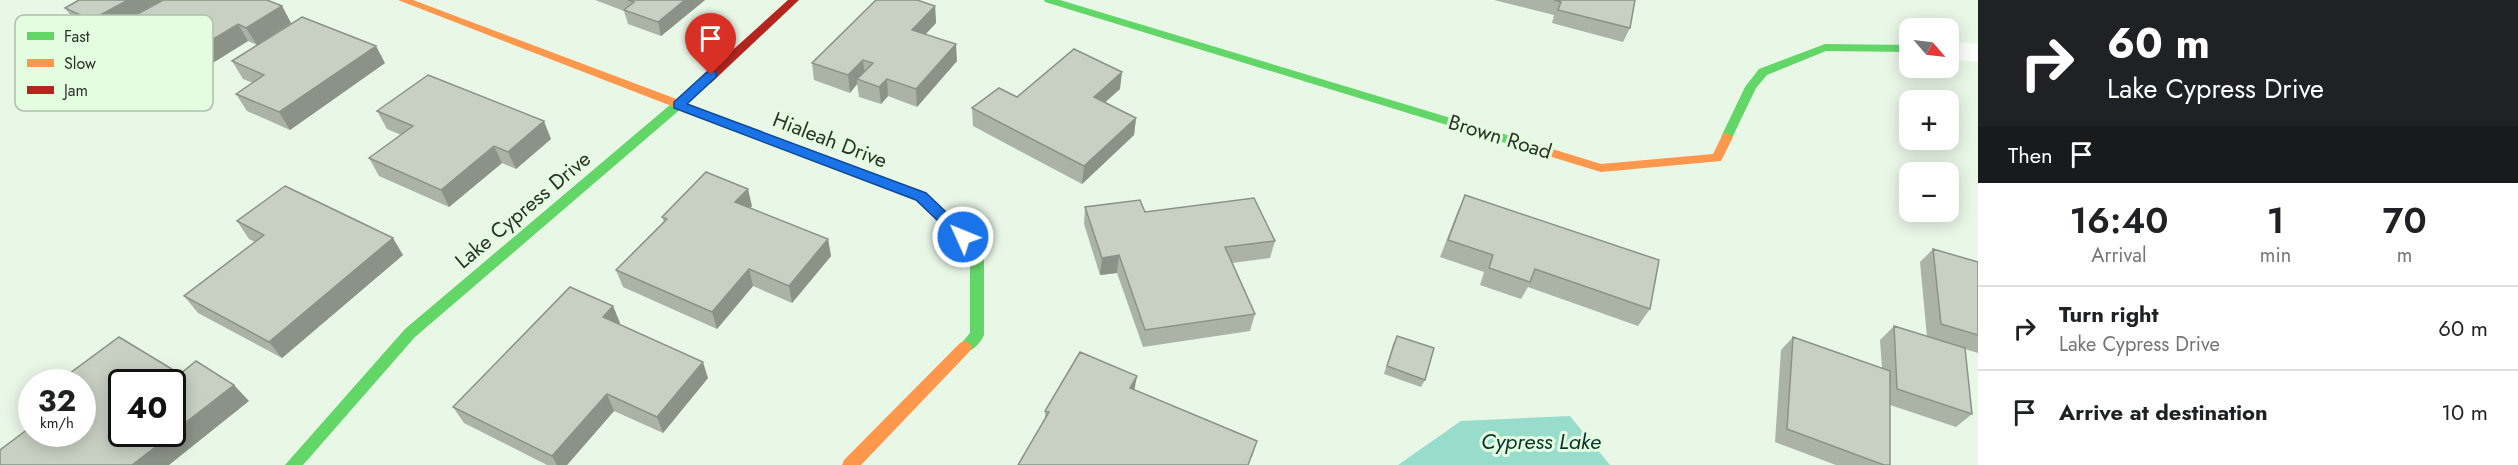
<!DOCTYPE html>
<html lang="en">
<head>
<meta charset="utf-8">
<style>
  body { margin:0; font-family:Jost,sans-serif; background:#f2f2f2; color:#202124; height:100vh; display:flex; flex-direction:column; font-size:22px; white-space:nowrap }
  * { box-sizing:border-box; margin:0 }
  p { font-size:20px; color:#757577 }
  .icon { flex:none; width:33px; height:33px; fill:none; stroke:currentColor; stroke-width:2; stroke-linecap:round; stroke-linejoin:round }
  .map { position:relative; flex:1; overflow:hidden }
  .details { display:flex; flex-direction:column; background:#fff; width:540px }
  .details>* { flex:none }
  .guide { background:#202124; color:#fff; overflow:hidden }
  .needle { width:39px; rotate:118deg }
  .fabs { position:absolute; left:1899px; top:18px; display:grid; gap:12px }
  .fabs a { display:grid; place-items:center; width:60px; height:60px; border-radius:12px; background:#fff; box-shadow:0 3px 15px #0003; font-size:30px }
  .speed { position:absolute; left:18px; top:369px; display:flex; gap:12px; font-size:30px; font-weight:700; text-align:center }
  .speed>* { display:grid; place-content:center; width:78px; height:78px; border-radius:50%; background:#fff; box-shadow:0 3px 15px #0003; line-height:1 }
  .speed small { font-size:15px; font-weight:400 }
  .speed .limit { border:3px solid #111; border-radius:9px; background:#fff; color:#111 }
  .pin { position:absolute; display:grid; place-items:center; width:51px; height:51px; color:#fff; margin:-62px -26px; border-radius:50% 50% 50% 0; rotate:-45deg; box-shadow:0 0 6px #0007 }
  .pin .icon { rotate:45deg }
  .me { position:absolute; width:66px; margin:-33px; rotate:314deg; stroke-linejoin:round; filter:drop-shadow(0 0 4px #0008) }
  .turn { display:flex; align-items:center; gap:21px; height:126px; padding:0 30px; font-size:27px }
  .turn .icon { width:78px; height:78px; stroke-width:2.5 }
  .turn b { display:block; font-size:42px; line-height:51px }
  .then { display:flex; align-items:center; height:57px; padding:0 30px; background:#0003; gap:12px; font-size:22px }
  .eta { display:flex; justify-content:space-evenly; align-items:center; height:102px; text-align:center }
  .eta b { font-size:36px; font-weight:600; line-height:42px }
  ul { padding:0; list-style:none }
  li { display:flex; align-items:center; gap:18px; height:84px; padding:0 30px; border-top:2px solid #e0e0e0 }
  li div { flex:1 }
  li b { display:block; font-size:22px }
  li em { font-style:normal }
  main { display:flex; flex:1; min-height:0 }
  .map>svg:first-child { display:block }
  .water { fill:#98ddcc }
  .lines { fill:none; stroke-linecap:round; stroke-linejoin:round }
  .street { fill:#fcfefb; fill-rule:evenodd }
  .fast { fill:#63d668; fill-rule:evenodd }
  .slow { fill:#ff974d; fill-rule:evenodd }
  .jam { fill:#b3261e; fill-rule:evenodd }
  .wall { fill:#abb3a7 }
  .shaded-wall { fill:#8b9288 }
  .building { fill:#c7d0c2; stroke:#8b9288; stroke-width:1.5 }
  .route { fill:#1a73e8; stroke:#114b97; stroke-width:1.5 }
  .labels { text-anchor:middle; stroke-width:6; stroke-linejoin:round; paint-order:stroke }
  .street-label { font-size:21px; fill:#2a3329; stroke:#e4fde1 }
  .water-label { font-size:22px; font-style:italic; fill:#07342d; stroke:#e4fde1 }
  .key { fill:#e4fde1; stroke:#acc0aa; stroke-width:1.5 }
  .key-label { font-size:16px; fill:#2a3329 }
</style>
</head>
<body>
<main>
<div class="map">
<svg width="1978" height="465" viewBox="0 0 1978 465">
  <rect width="100%" height="100%" fill="#e9f7e7"/>
  <path class="water" d="M 1570,416 L 1610,465 L 1398,465 L 1461,421 Z"/>
  <g class="lines">
    <path class="street" d="M 1948,41 L 1978,44 L 1978,62 L 1948,59 Z"/>
    <path class="fast" d="M 1044,0 L 1060,0 L 1540,145 L 1542,148 L 1536,152 L 1532,151 L 1045,2 Z
      M 1825,44 L 1910,45 L 1910,52 L 1826,51 L 1767,75 L 1756,88 L 1731,140 L 1723,140 L 1721,137 L 1745,87 L 1759,69 Z
      M 707,76 L 711,77 L 713,80 L 711,83 L 415,337 L 303,465 L 285,465 L 405,329 L 703,77 Z
      M 691,105 L 926,193 L 984,250 L 984,335 C 980,344 970,355 960,351 L 958,347 L 970,333 L 970,252 L 916,199 L 687,112 L 685,109 Z"/>
    <path class="slow" d="M 398,0 L 413,0 L 695,106 L 697,109 L 691,113 L 687,112 Z
      M 1727,133 L 1733,137 L 1721,161 L 1601,172 L 1532,151 L 1530,148 L 1536,144 L 1601,164 L 1713,154 L 1723,134 Z
      M 965,341 L 970,343 L 972,347 L 970,351 L 861,465 L 842,465 L 844,460 L 960,343 Z"/>
    <path class="jam" d="M 788,0 L 799,0 L 711,83 L 703,83 L 701,80 L 703,77 Z"/>
  </g>
  <path class="wall" d="M 77,0 L 267,0 L 282,6 L 291,23 L 257,45 L 248,41 L 161,95 L 125,78 L 112,61 L 144,43 L 135,39 L 123,22 L 160,1 L 101,33 L 75,21 L 65,8 L 78,0 Z
    M 595,0 L 705,0 L 661,36 L 628,24 L 624,11 Z
    M 1494,0 L 1635,0 L 1630,28 L 1623,42 L 1552,23 L 1554,15 Z
    M 935,6 L 936,23 L 926,34 L 957,61 L 917,107 L 888,96 L 881,104 L 859,97 L 857,84 L 850,93 L 814,80 L 812,63 Z
    M 232,61 L 385,63 L 290,130 L 247,111 L 236,94 L 253,83 L 243,79 Z
    M 1120,89 L 1105,102 L 1136,118 L 1134,135 L 1082,184 L 973,126 L 972,108 L 1017,97 Z
    M 377,111 L 551,139 L 516,169 L 502,163 L 449,207 L 379,176 L 369,158 L 401,135 L 387,129 Z
    M 1465,195 L 1650,309 L 1638,326 L 1528,287 L 1521,299 L 1480,285 L 1484,272 L 1440,257 L 1457,213 Z
    M 752,206 L 750,208 L 828,239 L 831,256 L 792,303 L 753,286 L 717,329 L 623,287 L 616,270 L 664,222 L 662,217 Z
    M 1085,207 L 1145,212 L 1275,241 L 1270,258 L 1232,263 L 1255,314 L 1250,331 L 1143,347 L 1117,273 L 1100,275 L 1084,224 Z
    M 237,221 L 403,255 L 282,358 L 198,313 L 184,296 L 255,242 L 249,239 Z
    M 1933,249 L 1978,262 L 1978,353 L 1965,349 L 1972,414 L 1956,427 L 1890,405 L 1884,465 L 1836,465 L 1775,442 L 1781,350 L 1793,337 L 1882,368 L 1880,340 L 1894,326 L 1927,337 L 1920,262 Z
    M 613,306 L 620,323 L 619,324 L 708,378 L 663,433 L 614,411 L 567,465 L 547,465 L 464,423 L 453,407 Z
    M 1397,336 L 1425,380 L 1421,387 L 1384,374 L 1393,344 Z
    M 1134,390 L 1257,441 L 1252,457 L 1045,420 L 1045,411 Z"/>
  <path class="shaded-wall" d="M 128,0 L 160,0 L 160,1 L 101,33 L 91,20 Z
    M 685,0 L 705,0 L 661,36 L 658,22 Z
    M 282,6 L 291,23 L 257,45 L 246,28 Z
    M 935,6 L 936,23 L 913,47 L 912,30 Z
    M 238,24 L 248,41 L 161,95 L 149,78 Z
    M 956,44 L 957,61 L 917,107 L 916,89 Z
    M 376,46 L 385,63 L 290,130 L 279,112 Z
    M 863,60 L 865,77 L 857,79 L 857,84 L 850,93 L 848,75 Z
    M 1122,72 L 1120,89 L 1092,114 L 1094,97 Z
    M 887,79 L 888,96 L 881,104 L 879,87 Z
    M 1136,118 L 1134,135 L 1082,184 L 1084,166 Z
    M 544,121 L 551,139 L 516,169 L 508,152 Z
    M 494,146 L 502,163 L 449,207 L 441,190 Z
    M 748,189 L 752,206 L 739,220 L 735,202 Z
    M 393,238 L 403,255 L 282,358 L 269,342 Z
    M 828,239 L 831,256 L 792,303 L 789,286 Z
    M 1119,255 L 1117,273 L 1100,275 L 1102,258 Z
    M 749,269 L 753,286 L 717,329 L 712,312 Z
    M 613,306 L 620,323 L 610,334 L 603,317 Z
    M 703,362 L 708,378 L 663,433 L 657,417 Z
    M 1137,376 L 1134,392 L 1130,388 Z
    M 234,385 L 249,401 L 169,465 L 132,465 Z
    M 607,394 L 614,411 L 567,465 L 557,465 L 552,456 Z"/>
  <path class="building" d="M 79,0 L 128,0 L 91,20 L 65,8 Z
    M 163,0 L 267,0 L 282,6 L 246,28 L 238,24 L 149,78 L 112,61 L 155,36 L 123,22 Z
    M 628,0 L 685,0 L 658,22 L 624,10 L 634,2 Z
    M 876,0 L 917,0 L 935,6 L 912,30 L 956,44 L 916,89 L 887,79 L 879,87 L 857,79 L 873,63 L 863,60 L 848,75 L 812,63 Z
    M 1554,0 L 1635,0 L 1630,28 L 1558,10 L 1561,2 Z
    M 302,17 L 376,46 L 279,112 L 236,94 L 264,75 L 232,61 Z
    M 1074,49 L 1122,72 L 1094,97 L 1136,118 L 1084,166 L 972,108 L 999,88 L 1017,97 Z
    M 428,75 L 544,121 L 508,152 L 494,146 L 441,190 L 369,158 L 413,126 L 377,111 Z
    M 706,172 L 748,189 L 735,202 L 828,239 L 789,286 L 749,269 L 712,312 L 616,270 L 667,219 L 662,217 Z
    M 285,186 L 393,238 L 269,342 L 184,296 L 264,235 L 237,221 Z
    M 1465,195 L 1659,260 L 1650,309 L 1535,269 L 1530,282 L 1489,268 L 1493,255 L 1448,240 Z
    M 1254,198 L 1275,241 L 1225,247 L 1255,314 L 1145,330 L 1119,255 L 1102,258 L 1085,207 L 1140,200 L 1145,212 Z
    M 1933,249 L 1978,262 L 1978,335 L 1941,324 Z
    M 570,287 L 613,306 L 603,317 L 703,362 L 657,417 L 607,394 L 552,456 L 453,407 Z
    M 1894,326 L 1965,348 L 1972,414 L 1897,389 Z
    M 1397,336 L 1434,348 L 1425,380 L 1387,366 Z
    M 119,337 L 180,374 L 196,361 L 234,385 L 172,433 L 172,382 L 122,382 L 122,434 L 172,434 L 132,465 L 0,465 L 0,450 L 32,426 L 32,434 L 82,434 L 82,382 L 67,382 L 62,379 Z
    M 1793,337 L 1890,371 L 1890,465 L 1884,465 L 1787,429 Z
    M 1080,352 L 1137,376 L 1130,388 L 1257,441 L 1248,465 L 1018,465 L 1049,412 L 1045,411 Z"/>
  <path class="route" d="M 711,71 L 716,72 L 716,77 L 687,104 L 926,193 L 968,233 L 970,237 L 968,240 L 958,240 L 916,200 L 674,108 L 674,102 L 707,72 Z"/>
  <g class="labels">
    <g class="street-label">
      <text transform="translate(1500 137) rotate(17)" y="7">Brown Road</text>
      <text transform="translate(830 140) rotate(21)" y="7">Hialeah Drive</text>
      <text transform="translate(523 210) rotate(-40)" y="7">Lake Cypress Drive</text>
    </g>
    <g class="water-label">
      <text x="1541" y="449">Cypress Lake</text>
    </g>
  </g>
  <rect x="15" y="15" width="198" height="96" rx="9" class="key"/>
  <rect x="27" y="32" width="27" height="8" fill="#63d668"/>
  <rect x="27" y="59" width="27" height="8" fill="#ff974d"/>
  <rect x="27" y="86" width="27" height="8" fill="#b3261e"/>
  <g class="key-label">
    <text x="64" y="42">Fast</text>
    <text x="64" y="69">Slow</text>
    <text x="64" y="96">Jam</text>
  </g>
</svg>
<div class="fabs">
<a><svg class="needle" viewBox="-14 -14 28 28"><path d="M0-13l5 13h-10z" fill="#e53935"/><path d="M0 13l5-13h-10z" fill="#757577"/></svg></a>
<a>+</a>
<a>−</a>
</div>
<div class="speed"><div>32<small>km/h</small></div><div class="limit">40</div></div>
<div class="pin" style="left:711px;top:75px;background:#d93025"><svg class="icon" aria-label="arrive" viewBox="0 0 24 24"><path d="M6 21V4h12l-3 4 3 4H6"/></svg></div>
<svg class="me" style="left:963px;top:237px" viewBox="-20 -20 40 40"><circle r="17" fill="#1a73e8" stroke="#fff" stroke-width="3"/><path d="M0-11L8 9 0 5-8 9z" fill="#fff"/></svg>
</div>
<section class="details">
<div class="guide">
<div class="turn"><svg class="icon" aria-label="right" viewBox="0 0 24 24"><path d="M7 20v-9h11M14 6l5 5-5 5"/></svg><div><b>60 m</b>Lake Cypress Drive</div></div>
<div class="then">Then<svg class="icon" aria-label="arrive" viewBox="0 0 24 24"><path d="M6 21V4h12l-3 4 3 4H6"/></svg></div>
</div>
<div class="eta">
<div><b>16:40</b><p>Arrival</p></div>
<div><b>1</b><p>min</p></div>
<div><b>70</b><p>m</p></div>
</div>
<ul>
<li><svg class="icon" aria-label="right" viewBox="0 0 24 24"><path d="M7 20v-9h11M14 6l5 5-5 5"/></svg><div><b>Turn right</b><p>Lake Cypress Drive</p></div><em>60 m</em></li>
<li><svg class="icon" aria-label="arrive" viewBox="0 0 24 24"><path d="M6 21V4h12l-3 4 3 4H6"/></svg><div><b>Arrive at destination</b></div><em>10 m</em></li>
</ul>
</section>
</main>
</body>
</html>
